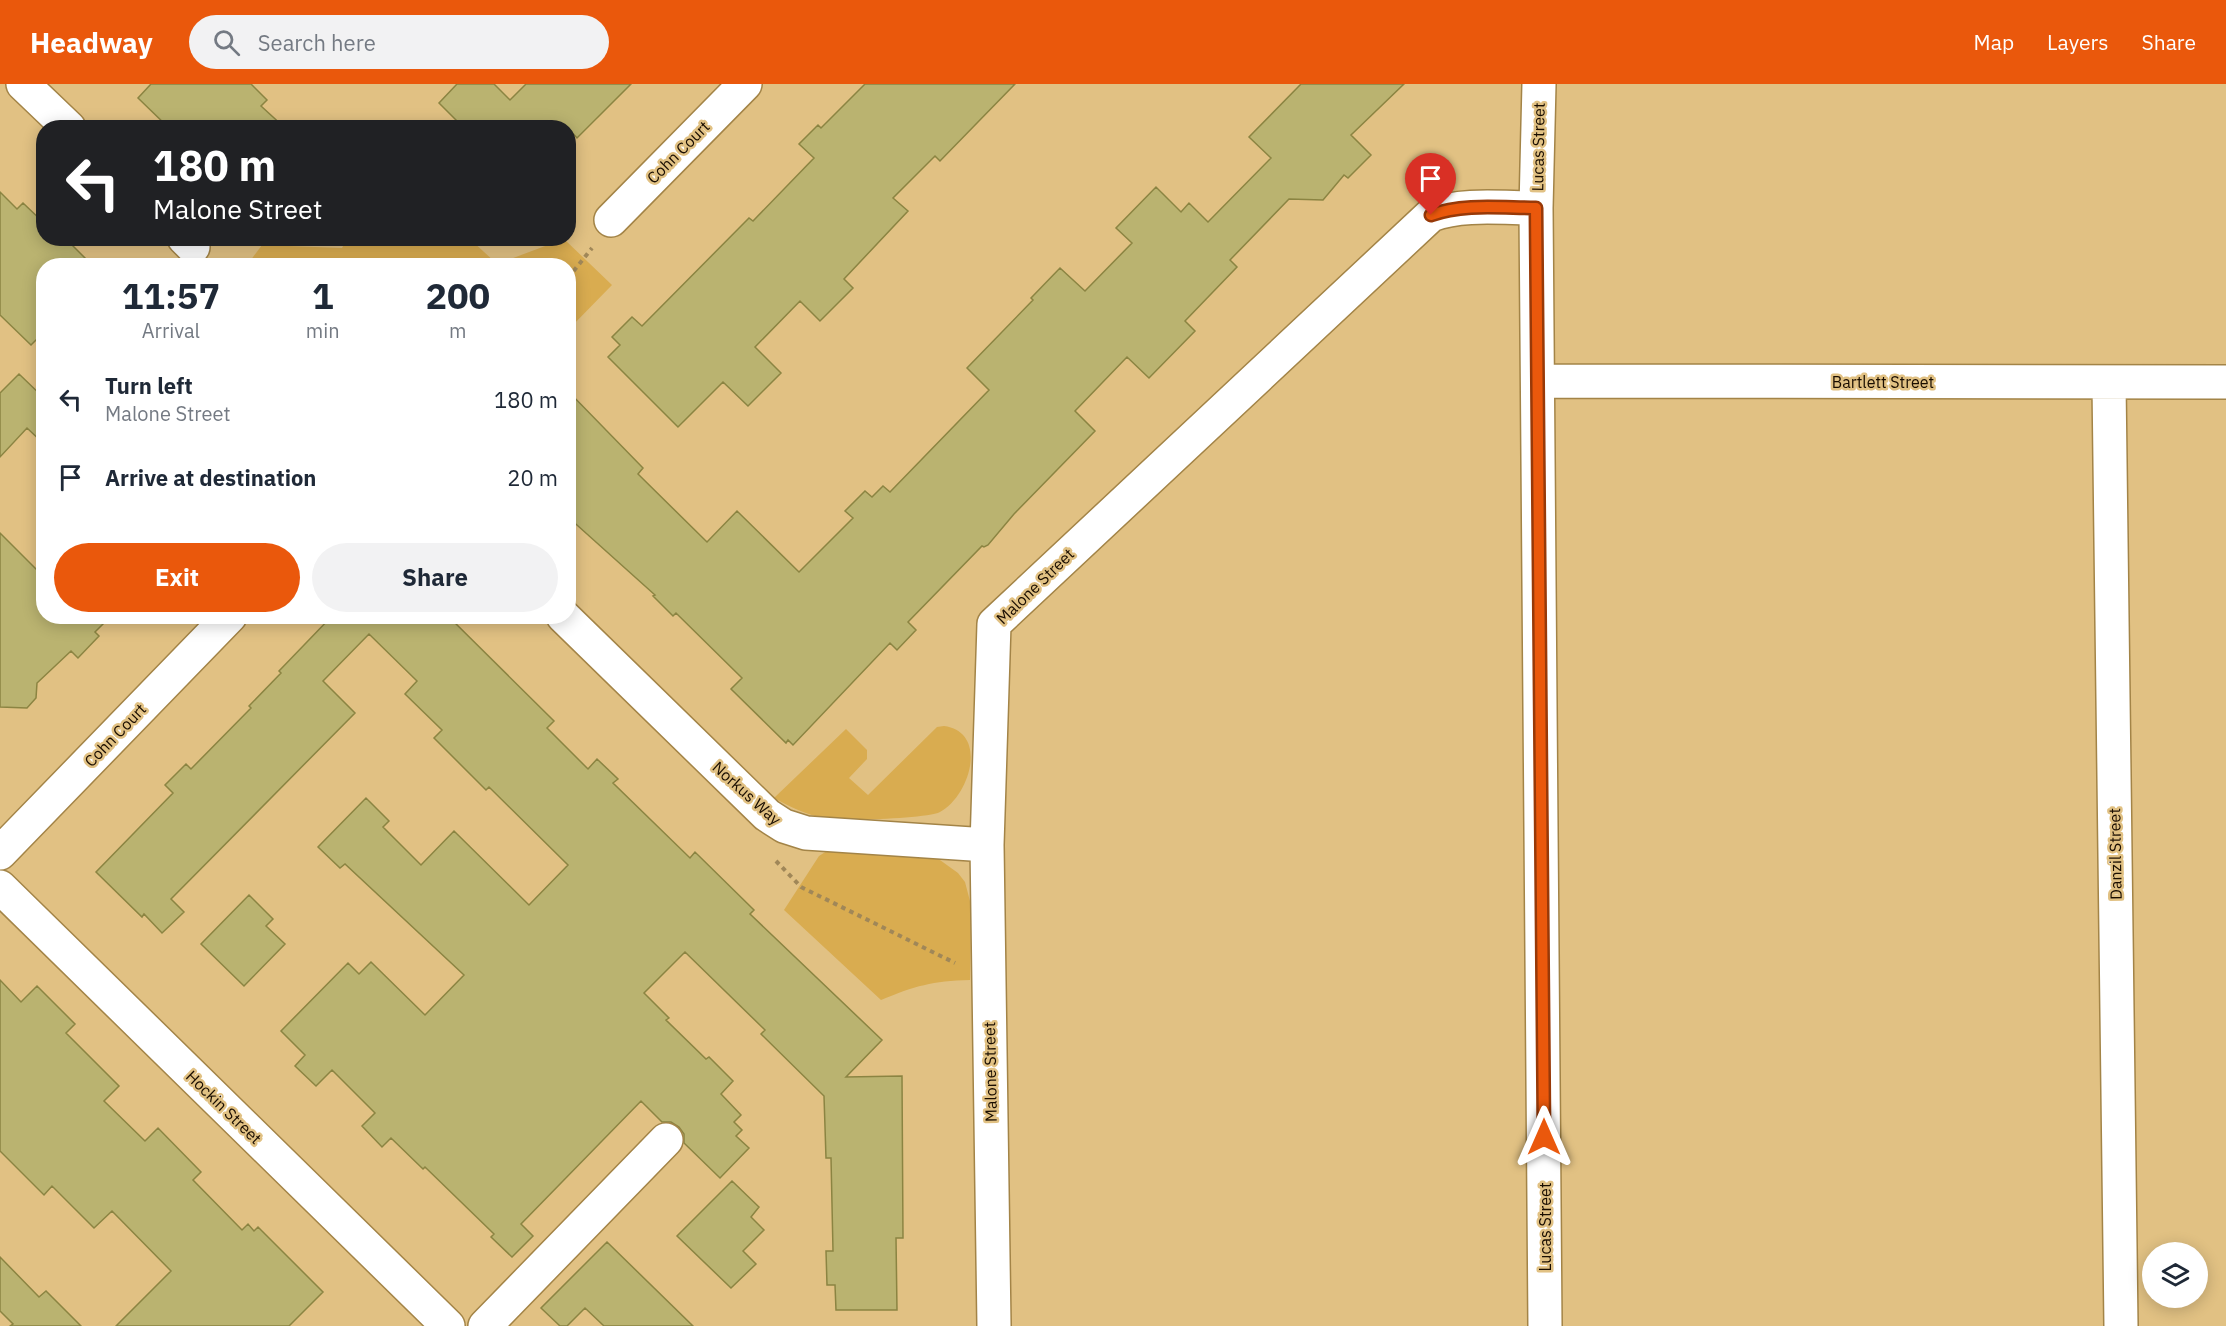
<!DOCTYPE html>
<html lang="en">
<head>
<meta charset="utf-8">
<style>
  body { margin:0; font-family:"IBM Plex Sans",sans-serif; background:#f2f2f3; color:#1f2937; height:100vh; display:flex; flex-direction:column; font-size:22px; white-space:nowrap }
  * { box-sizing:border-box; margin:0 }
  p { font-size:20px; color:#747a83 }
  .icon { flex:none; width:33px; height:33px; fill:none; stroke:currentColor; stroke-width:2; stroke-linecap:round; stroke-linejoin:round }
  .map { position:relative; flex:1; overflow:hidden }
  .drawer { position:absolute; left:36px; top:174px; width:540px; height:366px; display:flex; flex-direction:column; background:#fff; border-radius:24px; box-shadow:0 3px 15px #0003 }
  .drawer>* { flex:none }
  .guide { position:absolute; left:36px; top:36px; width:540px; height:126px; border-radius:24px; box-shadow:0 3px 15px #0003; background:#202124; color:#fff; overflow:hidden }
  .tools { position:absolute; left:2142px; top:1158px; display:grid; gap:12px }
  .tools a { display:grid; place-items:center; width:66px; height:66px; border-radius:50%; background:#fff; box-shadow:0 3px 15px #0003; font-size:30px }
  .pin { position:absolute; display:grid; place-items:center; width:51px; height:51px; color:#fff; margin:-62px -26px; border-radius:50% 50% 50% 0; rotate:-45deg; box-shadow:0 0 6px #0007 }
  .pin .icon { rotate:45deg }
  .me { position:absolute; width:66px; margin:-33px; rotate:0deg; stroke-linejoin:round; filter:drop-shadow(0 0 4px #0008) }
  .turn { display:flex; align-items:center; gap:21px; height:126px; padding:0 18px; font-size:27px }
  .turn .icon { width:78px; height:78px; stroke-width:2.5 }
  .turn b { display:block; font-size:42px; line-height:51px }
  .eta { display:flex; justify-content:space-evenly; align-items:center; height:102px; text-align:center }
  .eta b { font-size:36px; font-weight:700; line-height:42px }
  .action { display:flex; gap:12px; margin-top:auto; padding:12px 18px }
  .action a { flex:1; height:69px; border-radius:36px; background:#ea580c; color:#fff; font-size:24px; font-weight:700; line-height:69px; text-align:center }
  .action a+a { background:#f2f2f3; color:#1f2937 }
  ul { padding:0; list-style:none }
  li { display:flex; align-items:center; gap:18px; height:78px; padding:0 18px }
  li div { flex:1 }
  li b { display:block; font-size:22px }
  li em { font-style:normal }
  header { display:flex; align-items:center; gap:36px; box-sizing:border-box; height:84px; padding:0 30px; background:#ea580c; color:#fff }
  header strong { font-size:28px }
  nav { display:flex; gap:33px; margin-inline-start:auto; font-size:21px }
  .search { width:420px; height:54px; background:#f2f2f3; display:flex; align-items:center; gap:15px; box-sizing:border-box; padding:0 21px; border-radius:33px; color:#747a83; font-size:22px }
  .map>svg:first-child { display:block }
  .green { fill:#d9ac50 }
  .building { fill:#bab370; stroke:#8b8442; stroke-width:1.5 }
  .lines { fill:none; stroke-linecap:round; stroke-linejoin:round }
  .minor-casing { stroke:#a38447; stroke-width:36 }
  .path { stroke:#a08758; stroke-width:4; stroke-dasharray:4.5 4.5; stroke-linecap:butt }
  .minor { stroke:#fff; stroke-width:33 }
  .route-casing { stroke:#983908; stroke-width:15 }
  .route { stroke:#ea580c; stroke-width:10 }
  .labels { text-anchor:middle; stroke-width:5; stroke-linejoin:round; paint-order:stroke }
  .street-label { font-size:16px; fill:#190d00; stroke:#e1c183 }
</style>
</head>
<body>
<header>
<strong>Headway</strong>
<div class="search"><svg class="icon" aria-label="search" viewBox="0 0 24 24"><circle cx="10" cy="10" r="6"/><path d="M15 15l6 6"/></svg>Search here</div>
<nav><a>Map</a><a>Layers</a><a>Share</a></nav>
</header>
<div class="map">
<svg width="2226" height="1242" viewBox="0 0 2226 1242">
  <rect width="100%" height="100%" fill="#e1c183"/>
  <path class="green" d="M 347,154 L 470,155 L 497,180 L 564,155 L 612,201 L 569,245 L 568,182 L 247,181 L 262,161 L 342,164 Z
    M 944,642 C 989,648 970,712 940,728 C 926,735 843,737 825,734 C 807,731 790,723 774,714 L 846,645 L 867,666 L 867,675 L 849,694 L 868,711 L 937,643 Z
    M 830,765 L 933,771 L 958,789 L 965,798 L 971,821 L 970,896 C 932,897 915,902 881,916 L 784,826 L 819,772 Z"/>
  <path class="building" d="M 151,0 L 251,0 L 267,16 L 261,22 L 285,44 L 169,44 L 138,14 Z
    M 457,0 L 494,0 L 510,16 L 526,0 L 631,0 L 577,54 L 568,44 L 464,44 L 439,19 Z
    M 865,0 L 1015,0 L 940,77 L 935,72 L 893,114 L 908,127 L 844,195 L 853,204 L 820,237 L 800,217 L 755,263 L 781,289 L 748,322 L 723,298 L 678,343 L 608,273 L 620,261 L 612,253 L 632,233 L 642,242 L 749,134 L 753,137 L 814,74 L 799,60 L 818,41 L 821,44 Z
    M 1301,0 L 1404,0 L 1351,51 L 1371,71 L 1348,94 L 1344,91 L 1323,116 L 1289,115 L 1230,176 L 1237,183 L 1185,237 L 1195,247 L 1149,294 L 1127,273 L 1075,327 L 1095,347 L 1014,430 L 988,461 L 984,463 L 982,462 L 908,538 L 916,546 L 897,566 L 890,559 L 793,661 L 788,656 L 786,659 L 731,605 L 742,594 L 676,529 L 673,532 L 653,512 L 655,511 L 568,433 L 568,307 L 643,384 L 638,390 L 707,458 L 737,427 L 799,488 L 853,434 L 845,427 L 865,407 L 872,413 L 883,402 L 890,408 L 989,306 L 967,284 L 1033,216 L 1031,214 L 1060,184 L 1085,207 L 1132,159 L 1116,144 L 1156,103 L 1181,128 L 1189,119 L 1208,138 L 1271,74 L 1249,53 Z
    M 0,108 L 17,125 L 23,119 L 44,139 L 44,154 L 65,154 L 93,182 L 44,182 L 44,248 L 31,261 L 0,231 Z
    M 19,290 L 44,314 L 44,360 L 27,344 L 0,373 L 0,309 Z
    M 0,449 L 44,493 L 44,532 L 111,532 L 95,548 L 99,552 L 78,574 L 71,567 L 37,599 L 36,614 L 27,624 L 0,623 Z
    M 332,532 L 448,532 L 554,637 L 547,644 L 588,685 L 597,675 L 618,695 L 613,699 L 690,774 L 695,768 L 754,826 L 750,830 L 882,956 L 846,993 L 902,992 L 903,1154 L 896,1154 L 897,1226 L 836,1226 L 835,1201 L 827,1201 L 826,1167 L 833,1167 L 831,1074 L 826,1074 L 824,1012 L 761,950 L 765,946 L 685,868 L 644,909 L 669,934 L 666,936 L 706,975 L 709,973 L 733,997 L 721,1010 L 741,1031 L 734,1038 L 742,1046 L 736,1052 L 749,1064 L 720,1094 L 684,1059 L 684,1050 L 679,1043 L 671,1038 L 662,1038 L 641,1017 L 521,1140 L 533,1152 L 512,1173 L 491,1153 L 494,1150 L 425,1083 L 423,1085 L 391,1054 L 382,1063 L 362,1042 L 375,1029 L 332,986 L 316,1002 L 295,982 L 305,971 L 281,947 L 348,879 L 359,890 L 371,878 L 425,931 L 464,891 L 345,780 L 340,784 L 318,763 L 366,714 L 389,737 L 383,743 L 421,781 L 454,747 L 529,821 L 568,781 L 489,703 L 486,706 L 434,654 L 442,646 L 405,610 L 417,597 L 369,550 L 323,597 L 355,629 L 171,815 L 184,828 L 162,849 L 144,830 L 142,833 L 96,788 L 173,709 L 165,701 L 186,680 L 191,685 L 251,624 L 249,622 L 281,589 L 279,587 Z
    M 249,811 L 273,835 L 266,842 L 285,860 L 244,902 L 201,860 Z
    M 0,896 L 21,918 L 37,902 L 75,940 L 66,949 L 119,1002 L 104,1017 L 145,1057 L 158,1044 L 201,1088 L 193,1096 L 242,1146 L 248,1140 L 254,1147 L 258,1143 L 323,1208 L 289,1242 L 116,1242 L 171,1187 L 112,1127 L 94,1144 L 52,1102 L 44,1111 L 0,1067 Z
    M 732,1097 L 759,1123 L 751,1133 L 764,1146 L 743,1167 L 756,1180 L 731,1204 L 677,1152 Z
    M 607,1158 L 693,1242 L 604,1242 L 585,1224 L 567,1242 L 560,1242 L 541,1224 Z
    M 0,1173 L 39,1213 L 46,1207 L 81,1242 L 10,1242 L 13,1240 L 0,1227 Z"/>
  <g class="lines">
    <defs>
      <path id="minor" d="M 23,0 L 69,44
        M 1539,0 L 1536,124 L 1545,1242
        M 611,136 L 745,0
        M 184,154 L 193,163
        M 1539,297 L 2226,298
        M 2109,299 L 2121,1242
        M 563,532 L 767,731 L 784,742 L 806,749 L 987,761
        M 0,769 L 230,532
        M 0,803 L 448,1242
        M 485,1242 L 666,1056
        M 994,1242 L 987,761 L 994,540 L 1431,131 C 1462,119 1503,124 1536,124"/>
    </defs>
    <use href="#minor" class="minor-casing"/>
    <path class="path" d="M 568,194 L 592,164
      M 776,777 L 801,803 L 955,879"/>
    <use href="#minor" class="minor"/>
  </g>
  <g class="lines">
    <defs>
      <path id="route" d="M 1431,131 C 1463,119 1503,124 1536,124 L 1544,1053"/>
    </defs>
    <use href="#route" class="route-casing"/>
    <use href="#route" class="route"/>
  </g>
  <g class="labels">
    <g class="street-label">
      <text transform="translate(1538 63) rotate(-89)" y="6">Lucas Street</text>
      <text transform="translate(678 68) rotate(-45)" y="6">Cohn Court</text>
      <text x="1883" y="304">Bartlett Street</text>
      <text transform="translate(1035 502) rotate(-44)" y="6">Malone Street</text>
      <text transform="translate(115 651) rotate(-46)" y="6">Cohn Court</text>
      <text transform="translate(747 709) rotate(42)" y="6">Norkus Way</text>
      <text transform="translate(2115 770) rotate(-91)" y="6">Danzil Street</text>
      <text transform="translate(990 988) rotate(-91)" y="6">Malone Street</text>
      <text transform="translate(224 1023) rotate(44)" y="6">Hockin Street</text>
      <text transform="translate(1545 1143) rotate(-90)" y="6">Lucas Street</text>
    </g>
  </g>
</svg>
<div class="tools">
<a><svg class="icon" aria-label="layers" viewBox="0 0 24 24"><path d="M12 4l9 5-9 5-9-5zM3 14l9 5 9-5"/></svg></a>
</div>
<div class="pin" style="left:1431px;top:131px;background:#d93025"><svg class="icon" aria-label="arrive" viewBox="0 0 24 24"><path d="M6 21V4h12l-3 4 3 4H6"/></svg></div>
<svg class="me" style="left:1544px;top:1053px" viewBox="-20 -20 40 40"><path d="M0-17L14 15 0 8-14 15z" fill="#ea580c" stroke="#fff" stroke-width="4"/></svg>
<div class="guide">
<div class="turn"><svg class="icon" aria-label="left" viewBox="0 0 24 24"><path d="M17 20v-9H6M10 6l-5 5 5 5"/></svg><div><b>180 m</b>Malone Street</div></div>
</div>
<section class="drawer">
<div class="eta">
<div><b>11:57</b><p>Arrival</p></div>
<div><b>1</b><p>min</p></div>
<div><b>200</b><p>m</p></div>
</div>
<ul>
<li><svg class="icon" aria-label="left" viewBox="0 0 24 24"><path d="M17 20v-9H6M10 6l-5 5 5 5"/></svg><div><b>Turn left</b><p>Malone Street</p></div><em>180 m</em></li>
<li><svg class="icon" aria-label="arrive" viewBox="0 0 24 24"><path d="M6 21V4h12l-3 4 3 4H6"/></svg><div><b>Arrive at destination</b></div><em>20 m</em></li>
</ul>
<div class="action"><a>Exit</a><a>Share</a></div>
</section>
</div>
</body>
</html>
